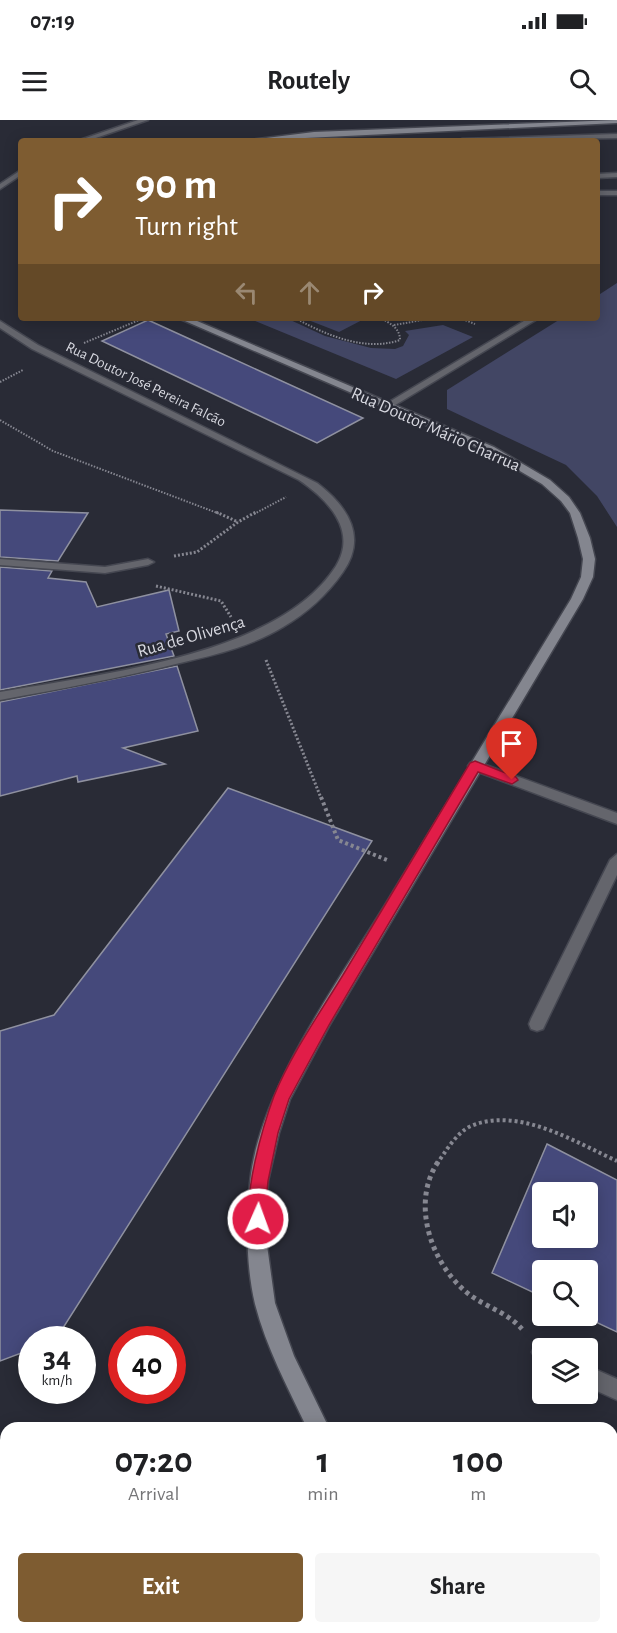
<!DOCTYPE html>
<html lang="en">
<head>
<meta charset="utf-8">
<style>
  body { margin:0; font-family:"Alegreya Sans",sans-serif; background:#f6f6f6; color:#202124; height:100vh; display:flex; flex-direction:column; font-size:22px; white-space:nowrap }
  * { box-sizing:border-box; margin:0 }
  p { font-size:20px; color:#757577 }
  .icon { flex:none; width:33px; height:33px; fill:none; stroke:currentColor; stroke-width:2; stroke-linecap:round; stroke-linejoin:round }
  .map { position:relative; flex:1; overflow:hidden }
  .details { position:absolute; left:0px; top:1302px; width:618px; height:212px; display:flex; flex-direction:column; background:#fff; border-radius:18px 18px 0 0; box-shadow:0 3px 15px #0003 }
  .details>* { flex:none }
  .guide { position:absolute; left:18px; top:18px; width:582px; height:183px; border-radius:6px; box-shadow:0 3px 15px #0003; background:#7e5c31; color:#fff; overflow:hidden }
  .fabs { position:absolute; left:532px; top:1062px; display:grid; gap:12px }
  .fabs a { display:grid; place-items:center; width:66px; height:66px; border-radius:6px; background:#fff; box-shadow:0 3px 15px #0003; font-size:30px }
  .speed { position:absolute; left:18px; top:1206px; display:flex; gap:12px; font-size:30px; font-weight:700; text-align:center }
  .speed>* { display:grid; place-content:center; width:78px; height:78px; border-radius:50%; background:#fff; box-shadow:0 3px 15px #0003; line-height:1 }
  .speed small { font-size:15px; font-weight:400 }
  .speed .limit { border:9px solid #d22; background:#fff; color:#111 }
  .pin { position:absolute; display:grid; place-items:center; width:51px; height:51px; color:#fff; margin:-62px -26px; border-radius:50% 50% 50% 0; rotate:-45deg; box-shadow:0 0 6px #0007 }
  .pin .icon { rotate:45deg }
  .me { position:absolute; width:66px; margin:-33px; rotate:2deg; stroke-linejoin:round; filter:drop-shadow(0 0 4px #0008) }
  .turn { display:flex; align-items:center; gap:21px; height:126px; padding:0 18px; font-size:27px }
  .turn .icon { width:78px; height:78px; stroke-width:2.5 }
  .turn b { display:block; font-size:42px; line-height:51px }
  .lanes { display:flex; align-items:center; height:57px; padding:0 18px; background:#0003; justify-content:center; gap:30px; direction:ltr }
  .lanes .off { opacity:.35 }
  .eta { display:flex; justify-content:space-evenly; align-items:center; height:102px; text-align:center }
  .eta b { font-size:36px; font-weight:600; line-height:42px }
  .button { display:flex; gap:12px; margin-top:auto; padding:12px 18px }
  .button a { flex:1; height:69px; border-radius:6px; background:#7e5c31; color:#fff; font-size:24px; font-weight:600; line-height:69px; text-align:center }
  .button a+a { background:#f6f6f6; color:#202124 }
  .status { display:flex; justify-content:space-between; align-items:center; height:42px; padding:0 30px; background:#fff; direction:ltr }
  .status svg { height:16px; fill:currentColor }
  header { display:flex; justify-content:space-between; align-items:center; height:78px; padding:0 18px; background:#fff; font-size:27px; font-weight:600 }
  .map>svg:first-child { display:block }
  .green { fill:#424664 }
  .building { fill:#45497b; stroke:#8f91a0; stroke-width:1.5; fill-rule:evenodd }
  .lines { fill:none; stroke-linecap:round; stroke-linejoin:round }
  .lane-casing { stroke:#454751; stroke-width:3 }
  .street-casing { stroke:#454751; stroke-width:3 }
  .secondary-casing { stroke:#454751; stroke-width:3 }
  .path-far3 { stroke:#868791; stroke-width:2; stroke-dasharray:1.5 1.5; stroke-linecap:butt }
  .path-far2 { stroke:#868791; stroke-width:3; stroke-dasharray:2 2; stroke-linecap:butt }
  .path-far1 { stroke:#868791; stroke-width:4; stroke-dasharray:3 3; stroke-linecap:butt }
  .path { stroke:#868791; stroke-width:5; stroke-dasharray:4 4; stroke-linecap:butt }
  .lane { fill:#64656c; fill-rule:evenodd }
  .street { fill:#64656c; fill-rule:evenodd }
  .secondary { fill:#84868f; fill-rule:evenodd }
  .route { fill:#e11d48; stroke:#92132f; stroke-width:1.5 }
  .labels { text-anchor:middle; stroke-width:5; stroke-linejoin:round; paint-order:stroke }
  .far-street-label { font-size:15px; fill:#d6d7df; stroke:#292b36 }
  .street-label { font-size:18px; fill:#d6d7df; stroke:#292b36 }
</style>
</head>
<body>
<div class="status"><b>07:19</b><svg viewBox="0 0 49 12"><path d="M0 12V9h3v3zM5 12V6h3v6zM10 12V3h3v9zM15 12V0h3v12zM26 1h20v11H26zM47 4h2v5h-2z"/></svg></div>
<header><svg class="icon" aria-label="menu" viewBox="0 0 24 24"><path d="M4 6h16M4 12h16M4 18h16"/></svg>Routely<svg class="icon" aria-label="search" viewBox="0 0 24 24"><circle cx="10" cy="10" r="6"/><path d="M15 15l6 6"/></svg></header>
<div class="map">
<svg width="617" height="1513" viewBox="0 0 617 1513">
  <rect width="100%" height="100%" fill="#292b36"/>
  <path class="green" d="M 617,163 L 617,407 L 597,376 L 566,345 L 447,289 L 447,270 L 562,198 L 597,198 L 597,176 Z
    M 248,198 L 286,198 L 325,216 L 371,228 L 395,229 L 403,226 L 409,215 L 405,211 L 443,205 L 473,217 L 396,259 Z
    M 303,198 L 366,198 L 339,212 Z"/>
  <path class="building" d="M 148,200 L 216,231 L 363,298 L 317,323 L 102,221 Z
    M 0,390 L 88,393 L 58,441 L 0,437 Z
    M 0,447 L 52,451 L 48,458 L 86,462 L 97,487 L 169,470 L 179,511 L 166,514 L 174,536 L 0,570 Z
    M 177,546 L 198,611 L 123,628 L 165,644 L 78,662 L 77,656 L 0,676 L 0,582 Z
    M 228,668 L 372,721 L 56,1219 L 32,1220 L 32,1229 L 0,1241 L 0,911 L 54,895 Z
    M 547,1024 L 617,1060 L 617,1212 L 583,1196 L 588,1196 L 588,1150 L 543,1150 L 543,1177 L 492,1153 ZM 543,1072 L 588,1072 L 588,1118 L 543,1118 Z"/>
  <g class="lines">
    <defs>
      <path id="lane" d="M 475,641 L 617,693 L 617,704 L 470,649 L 468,646 L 470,643 Z
        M 617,734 L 617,755 L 543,909 L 537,911 L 531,909 L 529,904 L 531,899 L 610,740 Z
        M 542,1222 L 551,1228 L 543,1228 L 543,1243 L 536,1240 L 532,1232 L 535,1225 Z
        M 588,1246 L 617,1259 L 617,1280 L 588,1267 Z
        M 276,1508 L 305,1508 L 308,1513 L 278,1513 Z"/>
      <path id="street" d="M 138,0 L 148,0 L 87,21 L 77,21 Z
        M 617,14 L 617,18 L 459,21 L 462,19 Z
        M 21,50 L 21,55 L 0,69 L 0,64 Z
        M 617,53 L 617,57 L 597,58 L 597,54 Z
        M 597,71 L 617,71 L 617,75 L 597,75 Z
        M 529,198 L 539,198 L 392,287 L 384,285 Z
        M 0,201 L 38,225 L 317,363 C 347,386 368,416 343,452 C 327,475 307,493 283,507 C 252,526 215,535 180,543 C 120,558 60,569 0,580 L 0,572 C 98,554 279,536 336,446 C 358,410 327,379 299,360 L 32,229 L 0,208 Z
        M 0,439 L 105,447 L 148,439 L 154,442 L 148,445 L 105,453 L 0,445 Z"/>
      <path id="secondary" d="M 617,0 L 617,3 L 241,21 L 314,12 Z
        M 178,198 L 190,198 L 494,327 L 550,360 L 569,377 L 580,393 L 590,418 L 595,439 L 593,457 L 583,479 L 329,906 L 290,979 L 279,1013 L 268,1061 L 266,1118 L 275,1183 L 294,1236 L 329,1308 L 307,1308 C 288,1268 266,1227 255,1184 C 246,1146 246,1102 250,1063 C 258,972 338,862 385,785 C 447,683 509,581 571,479 L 581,457 L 583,439 L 578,418 L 570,393 L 561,381 L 542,364 L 486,331 Z
        M 564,1508 L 599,1508 L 602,1513 L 566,1513 Z"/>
    </defs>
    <use href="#lane" class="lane-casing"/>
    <use href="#street" class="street-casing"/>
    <use href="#secondary" class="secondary-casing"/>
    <path class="path-far3" d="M 295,198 C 326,215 365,232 400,220 C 400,208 390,203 380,198
      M 460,198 L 475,204
      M 394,205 L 434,198
      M 84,223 L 144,198
      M 0,262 L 23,250
      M 0,300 L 53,331 L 220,394
      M 254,394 L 286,377"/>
    <path class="path-far2" d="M 216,392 L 238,402
      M 174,436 L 197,432 L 238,402 L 256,392
      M 156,466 L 221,481 L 231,497
      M 266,540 L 321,678"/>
    <path class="path-far1" d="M 321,677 L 338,720 L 387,740
      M 437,1044 C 445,1032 457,1012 471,1006 C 518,986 575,1022 617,1041"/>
    <path class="path" d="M 438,1042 C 411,1082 430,1141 465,1171 C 482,1186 506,1191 522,1209"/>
    <use href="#lane" class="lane"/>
    <use href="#street" class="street"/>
    <use href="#secondary" class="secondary"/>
  </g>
  <path class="route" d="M 475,641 L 516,657 L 518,660 L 512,664 L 478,652 L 329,905 L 289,979 L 278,1013 L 268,1061 L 264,1105 L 258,1107 L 252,1105 C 241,1079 264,1003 274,976 C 292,932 322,890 346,850 C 387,781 429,712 470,643 Z"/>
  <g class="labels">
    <g class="far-street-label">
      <text transform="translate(146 264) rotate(26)" y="5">Rua Doutor José Pereira Falcão</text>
    </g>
    <g class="street-label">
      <text transform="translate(436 309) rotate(24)" y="6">Rua Doutor Mário Charrua</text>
      <text transform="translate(191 516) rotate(-16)" y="6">Rua de Olivença</text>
    </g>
  </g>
</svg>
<div class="fabs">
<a><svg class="icon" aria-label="sound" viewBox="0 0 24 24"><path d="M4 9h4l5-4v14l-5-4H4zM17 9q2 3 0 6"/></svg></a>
<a><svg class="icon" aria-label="search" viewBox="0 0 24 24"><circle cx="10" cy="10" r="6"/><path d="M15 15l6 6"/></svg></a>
<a><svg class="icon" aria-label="layers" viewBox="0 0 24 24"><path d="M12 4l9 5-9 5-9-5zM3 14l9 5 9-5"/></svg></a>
</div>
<div class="speed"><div>34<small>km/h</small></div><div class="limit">40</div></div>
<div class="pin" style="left:512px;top:660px;background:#d93025"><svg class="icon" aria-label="arrive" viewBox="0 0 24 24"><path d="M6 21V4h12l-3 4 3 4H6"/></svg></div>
<svg class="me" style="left:258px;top:1099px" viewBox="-20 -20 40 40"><circle r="17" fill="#e11d48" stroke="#fff" stroke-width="3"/><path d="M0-11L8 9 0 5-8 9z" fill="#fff"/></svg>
<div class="guide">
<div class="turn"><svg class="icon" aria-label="right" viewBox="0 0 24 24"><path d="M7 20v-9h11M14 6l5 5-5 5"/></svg><div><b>90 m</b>Turn right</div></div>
<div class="lanes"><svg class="icon off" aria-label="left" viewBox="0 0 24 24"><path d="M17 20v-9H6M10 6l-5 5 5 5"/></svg><svg class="icon off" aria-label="ahead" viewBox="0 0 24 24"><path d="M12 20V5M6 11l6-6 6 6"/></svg><svg class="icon" aria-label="right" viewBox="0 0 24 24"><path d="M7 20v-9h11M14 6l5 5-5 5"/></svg></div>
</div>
<section class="details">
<div class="eta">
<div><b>07:20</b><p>Arrival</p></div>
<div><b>1</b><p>min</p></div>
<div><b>100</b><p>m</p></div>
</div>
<div class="button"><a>Exit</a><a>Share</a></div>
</section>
</div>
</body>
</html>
